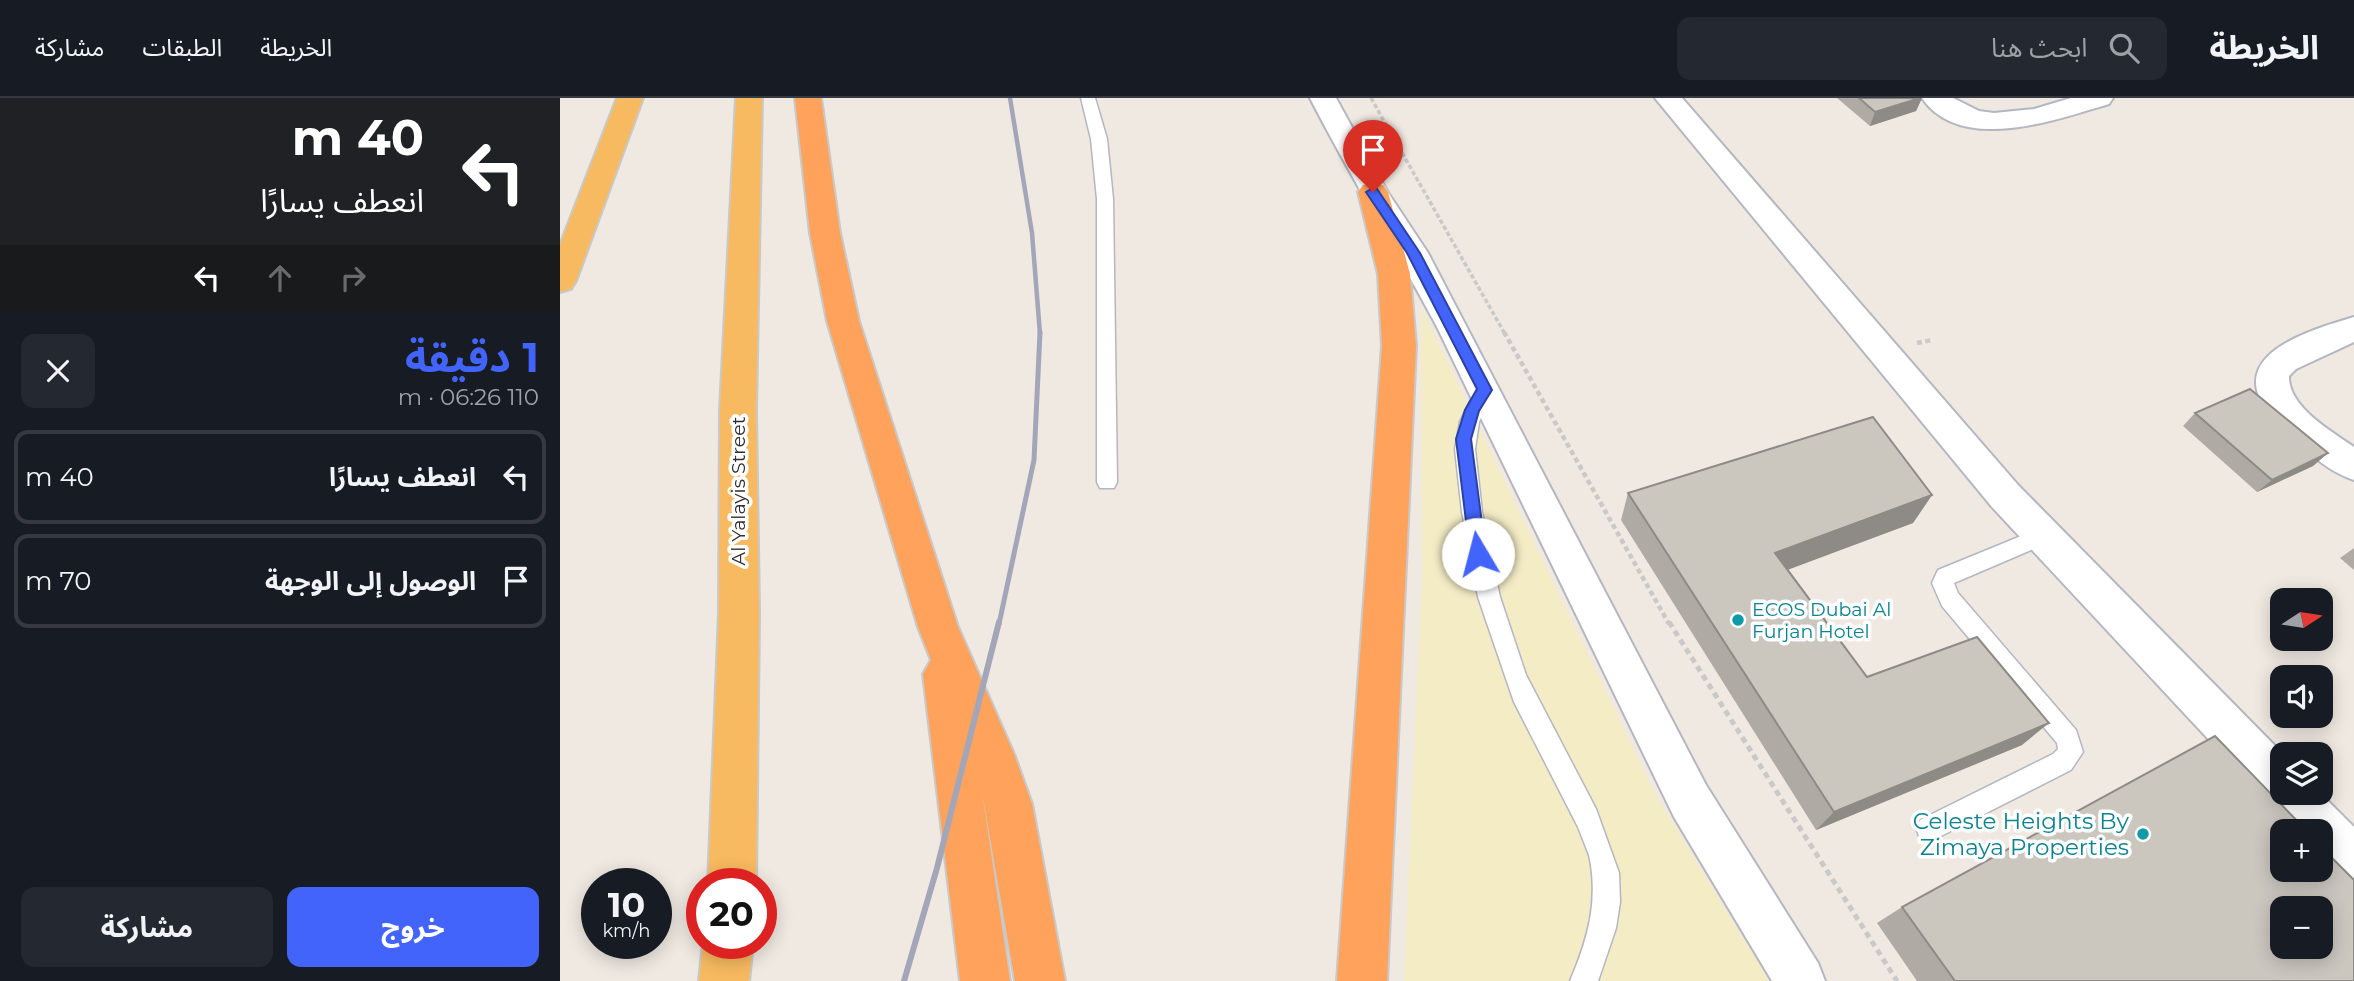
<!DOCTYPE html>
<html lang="ar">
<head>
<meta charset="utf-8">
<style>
  body { margin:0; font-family:Montserrat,"Noto Sans Arabic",sans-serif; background:#242831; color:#f1f3f6; direction:rtl; height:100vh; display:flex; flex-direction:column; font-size:26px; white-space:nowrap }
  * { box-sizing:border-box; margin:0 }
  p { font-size:23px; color:#9ea1a6 }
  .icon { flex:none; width:38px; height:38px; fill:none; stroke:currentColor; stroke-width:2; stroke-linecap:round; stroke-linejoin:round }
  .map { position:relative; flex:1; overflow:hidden; direction:ltr }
  .side { display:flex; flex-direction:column; background:#171b24; width:560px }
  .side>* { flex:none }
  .banner { background:#202124; color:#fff; overflow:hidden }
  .needle { width:46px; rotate:78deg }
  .tools { position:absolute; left:1710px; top:490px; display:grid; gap:14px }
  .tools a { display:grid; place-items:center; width:63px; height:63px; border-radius:14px; background:#171b24; box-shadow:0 4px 18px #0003; font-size:35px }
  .speed { position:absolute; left:21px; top:770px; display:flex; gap:14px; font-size:35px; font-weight:700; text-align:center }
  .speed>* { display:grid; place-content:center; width:91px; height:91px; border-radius:50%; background:#171b24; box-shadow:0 4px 18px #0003; line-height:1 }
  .speed small { font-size:18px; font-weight:400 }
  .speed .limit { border:10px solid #d22; background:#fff; color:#111 }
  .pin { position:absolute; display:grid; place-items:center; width:60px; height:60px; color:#fff; margin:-72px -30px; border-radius:50% 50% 50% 0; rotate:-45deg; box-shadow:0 0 7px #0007 }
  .pin .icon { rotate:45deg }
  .me { position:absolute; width:77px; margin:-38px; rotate:352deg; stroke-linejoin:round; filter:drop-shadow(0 0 5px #0008) }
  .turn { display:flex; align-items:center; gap:24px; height:147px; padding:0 21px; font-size:32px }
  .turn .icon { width:91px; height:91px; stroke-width:2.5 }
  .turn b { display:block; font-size:49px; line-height:60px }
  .lanes { display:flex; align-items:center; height:66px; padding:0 21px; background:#0003; justify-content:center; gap:35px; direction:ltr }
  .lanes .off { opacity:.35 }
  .round { display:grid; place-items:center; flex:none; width:74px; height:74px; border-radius:14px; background:#242831 }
  .head { display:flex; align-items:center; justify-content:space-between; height:119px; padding:0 21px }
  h1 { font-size:42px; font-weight:700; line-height:52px; color:#4264fb }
  .primary-button { display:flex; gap:14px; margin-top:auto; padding:14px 21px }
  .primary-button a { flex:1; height:80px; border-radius:14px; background:#4264fb; color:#fff; font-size:28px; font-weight:700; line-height:80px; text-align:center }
  .primary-button a+a { background:#242831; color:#f1f3f6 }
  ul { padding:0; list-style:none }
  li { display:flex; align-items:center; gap:21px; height:94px; margin:0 14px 10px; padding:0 7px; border:4px solid #363941; border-radius:14px }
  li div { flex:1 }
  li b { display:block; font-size:26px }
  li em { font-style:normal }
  header { display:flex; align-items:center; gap:42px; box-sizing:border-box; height:98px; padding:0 35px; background:#171b24; border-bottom:2px solid #363941 }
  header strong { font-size:33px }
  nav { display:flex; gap:38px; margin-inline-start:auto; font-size:24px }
  .search { width:490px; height:63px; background:#242831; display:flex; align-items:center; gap:18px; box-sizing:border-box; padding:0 24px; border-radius:14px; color:#9ea1a6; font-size:26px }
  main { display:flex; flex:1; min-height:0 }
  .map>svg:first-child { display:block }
  .sand { fill:#f3ecc5 }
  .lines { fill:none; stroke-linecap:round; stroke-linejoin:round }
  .service-casing { stroke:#b4b7c1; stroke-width:3 }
  .minor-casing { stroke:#b4b7c1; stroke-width:4 }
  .tertiary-casing { stroke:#b4b7c1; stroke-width:4 }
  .trunk-casing { stroke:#c9c9c9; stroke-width:4 }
  .motorway-casing { stroke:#c9c9c9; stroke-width:4 }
  .path-far2 { stroke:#c9c9c9; stroke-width:3.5; stroke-dasharray:4.5 2.5; stroke-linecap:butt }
  .path-far1 { stroke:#c9c9c9; stroke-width:4.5; stroke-dasharray:5 3.5; stroke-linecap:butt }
  .path { stroke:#c9c9c9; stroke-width:5; stroke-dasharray:6 4.5; stroke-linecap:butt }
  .service { fill:#fff; fill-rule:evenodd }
  .minor { fill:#fff; fill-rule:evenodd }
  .tertiary { fill:#fff; fill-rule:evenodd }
  .trunk { fill:#f8ba60; fill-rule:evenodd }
  .motorway { fill:#ffa35c; fill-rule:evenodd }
  .rail-far2 { stroke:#a3a6b8; stroke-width:4.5 }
  .rail-far1 { stroke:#a3a6b8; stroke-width:5 }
  .rail { stroke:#a3a6b8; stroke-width:6 }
  .wall { fill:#afaba4 }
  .shaded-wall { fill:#8e8b86 }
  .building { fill:#cbc7bf; stroke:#8e8b86; stroke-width:2; fill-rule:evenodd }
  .route { fill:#4264fb; stroke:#2b41a3; stroke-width:2 }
  .culture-dot { fill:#0f9aa8; stroke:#fff; stroke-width:2.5 }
  .labels { text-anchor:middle; stroke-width:7; stroke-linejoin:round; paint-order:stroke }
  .street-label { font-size:19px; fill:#2e2e2e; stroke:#fff }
  .culture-label { font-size:19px; fill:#0d838f; stroke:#fff; text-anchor:start }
  .near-culture-label { font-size:23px; fill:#0d838f; stroke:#fff; text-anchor:end }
</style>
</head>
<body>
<header>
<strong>الخريطة</strong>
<div class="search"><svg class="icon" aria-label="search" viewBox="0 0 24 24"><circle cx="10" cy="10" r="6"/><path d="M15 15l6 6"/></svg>ابحث هنا</div>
<nav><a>الخريطة</a><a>الطبقات</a><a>مشاركة</a></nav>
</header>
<main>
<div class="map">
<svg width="1794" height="883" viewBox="0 0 1794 883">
  <rect width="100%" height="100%" fill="#efe9e1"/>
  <path class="sand" d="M 861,209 L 1093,692 L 1209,883 L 844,883 L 862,481 Z"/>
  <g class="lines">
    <defs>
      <path id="service" d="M 521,0 L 535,0 L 547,41 L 553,101 L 557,384 L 554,390 L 540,390 L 537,384 L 537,101 L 531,41 Z
        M 925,285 L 934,292 L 919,324 L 915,351 L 922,414 L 940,499 L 966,577 L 1036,711 L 1059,775 L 1060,804 L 1056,830 L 1038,883 L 1010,883 C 1028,841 1039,802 1029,757 L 1018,729 L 954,604 L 918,499 L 902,414 L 895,351 L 900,324 L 918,287 Z
        M 1483,429 L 1490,432 L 1493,438 L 1490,444 L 1394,485 L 1398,495 L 1516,632 L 1523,654 L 1511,672 L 1369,744 L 1360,740 L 1356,731 L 1360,722 L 1493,656 L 1498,651 L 1497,645 L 1382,508 L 1372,485 L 1378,472 Z"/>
      <path id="minor" d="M 750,0 L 776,0 L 827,93 L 868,155 L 1146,687 L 1258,865 L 1265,883 L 1212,883 L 1114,719 L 877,229 C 836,152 790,78 750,0 Z
        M 1362,0 L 1393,0 L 1419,13 L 1434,15 L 1474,11 L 1511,0 L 1553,0 L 1549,6 C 1498,21 1401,57 1362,0 Z
        M 1794,219 L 1794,244 L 1736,271 L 1729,278 C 1728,309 1771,333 1794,349 L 1794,382 C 1769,374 1747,354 1728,336 C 1651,266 1729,238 1794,219 Z"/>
      <path id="tertiary" d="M 1095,0 L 1122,0 L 1458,387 L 1723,656 L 1722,695 L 1760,695 L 1794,729 L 1794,786 L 1777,779 L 1760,761 L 1760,733 L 1734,733 L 1432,409 Z"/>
      <path id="trunk" d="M 57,0 L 83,0 L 16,183 L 11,191 L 0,194 L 0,147 Z
        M 176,0 L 202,0 L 196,312 L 199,515 L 196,786 L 148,786 L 159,515 L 160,312 Z
        M 143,845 L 193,845 L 189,883 L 139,883 Z"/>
      <path id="motorway" d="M 235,0 L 261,0 L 280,135 L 299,223 L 398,529 L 454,656 L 472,706 L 505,883 L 455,883 L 422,694 L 450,883 L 400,883 L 363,576 L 371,562 L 358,529 L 267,223 L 250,135 Z
        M 813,85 L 823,87 L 828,94 L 850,176 L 856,248 L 827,883 L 777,883 L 822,248 L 818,176 L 798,94 L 803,87 Z"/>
    </defs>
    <use href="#service" class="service-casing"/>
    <use href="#minor" class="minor-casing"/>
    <use href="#tertiary" class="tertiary-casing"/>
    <use href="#trunk" class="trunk-casing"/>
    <use href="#motorway" class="motorway-casing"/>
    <path class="path-far2" d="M 811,0 L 945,236"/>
    <path class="path-far1" d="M 944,234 L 1109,526
      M 1357,245 L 1372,242"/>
    <path class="path" d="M 1109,524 L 1337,883"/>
    <use href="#service" class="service"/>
    <use href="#minor" class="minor"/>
    <use href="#tertiary" class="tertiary"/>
    <use href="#trunk" class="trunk"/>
    <use href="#motorway" class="motorway"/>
    <path class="rail-far2" d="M 450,0 L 472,135 L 480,236"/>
    <path class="rail-far1" d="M 439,526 L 474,362 L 480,234"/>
    <path class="rail" d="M 344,883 L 377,770 L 439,524"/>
  </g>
  <path class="wall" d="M 1277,0 L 1362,0 L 1356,13 L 1310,28 Z
    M 1635,315 L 1768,355 L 1753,368 L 1697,394 L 1623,328 Z
    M 1068,395 L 1372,397 L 1353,425 L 1228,471 L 1307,579 L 1462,647 L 1256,732 L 1061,422 Z
    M 1794,450 L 1794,472 L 1780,460 Z
    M 1342,809 L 1794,883 L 1357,883 L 1317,825 Z"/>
  <path class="shaded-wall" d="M 1360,0 L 1362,0 L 1356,13 L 1310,28 L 1315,14 Z
    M 1768,355 L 1753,368 L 1697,394 L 1712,382 Z
    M 1372,397 L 1353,425 L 1203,481 L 1215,455 Z
    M 1489,625 L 1462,647 L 1256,732 L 1274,714 Z"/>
  <path class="building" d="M 1299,0 L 1360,0 L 1315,14 Z
    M 1690,291 L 1768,355 L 1712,382 L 1635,315 Z
    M 1313,319 L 1372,397 L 1215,455 L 1307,579 L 1417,539 L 1489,625 L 1274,714 L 1068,395 Z
    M 1655,638 L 1747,733 L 1722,733 L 1722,772 L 1760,772 L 1760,748 L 1794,782 L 1794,883 L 1395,883 L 1342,809 ZM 1722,810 L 1760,810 L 1760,849 L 1722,849 Z"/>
  <path class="route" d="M 813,90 L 817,91 L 860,155 L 932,292 L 919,313 L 911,341 L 926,456 L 918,463 L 910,456 L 896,341 L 905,312 L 917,291 L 847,155 L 806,94 Z"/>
  <g class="culture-dot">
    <circle cx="1178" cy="522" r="7"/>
    <circle cx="1583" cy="736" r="7"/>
  </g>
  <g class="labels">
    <g class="street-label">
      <text transform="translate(178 393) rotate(-90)" y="7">Al Yalayis Street</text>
    </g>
    <g class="culture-label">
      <text x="1192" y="518">ECOS Dubai Al<tspan x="1192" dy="22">Furjan Hotel</tspan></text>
    </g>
    <g class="near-culture-label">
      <text x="1569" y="731">Celeste Heights By<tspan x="1569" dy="26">Zimaya Properties</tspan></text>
    </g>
  </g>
</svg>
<div class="tools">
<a><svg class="needle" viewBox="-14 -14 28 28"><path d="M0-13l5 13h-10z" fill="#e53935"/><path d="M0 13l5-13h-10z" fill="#9ea1a6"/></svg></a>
<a><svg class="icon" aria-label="sound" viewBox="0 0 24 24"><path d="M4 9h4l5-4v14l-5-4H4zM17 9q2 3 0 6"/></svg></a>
<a><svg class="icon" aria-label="layers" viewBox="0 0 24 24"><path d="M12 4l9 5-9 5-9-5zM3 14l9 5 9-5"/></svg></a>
<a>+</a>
<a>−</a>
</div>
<div class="speed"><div>10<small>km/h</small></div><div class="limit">20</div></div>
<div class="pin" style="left:813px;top:94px;background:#d93025"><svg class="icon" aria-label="arrive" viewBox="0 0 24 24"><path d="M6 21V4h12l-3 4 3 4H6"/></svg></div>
<svg class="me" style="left:918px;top:456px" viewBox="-20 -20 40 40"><circle r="19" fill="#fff"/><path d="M0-13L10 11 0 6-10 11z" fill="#4264fb"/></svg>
</div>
<section class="side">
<div class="banner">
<div class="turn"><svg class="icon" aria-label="left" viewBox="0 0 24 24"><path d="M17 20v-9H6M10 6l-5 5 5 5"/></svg><div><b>40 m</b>انعطف يسارًا</div></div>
<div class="lanes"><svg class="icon" aria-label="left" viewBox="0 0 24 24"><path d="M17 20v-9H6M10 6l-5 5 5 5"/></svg><svg class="icon off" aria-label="ahead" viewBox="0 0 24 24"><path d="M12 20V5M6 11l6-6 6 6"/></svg><svg class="icon off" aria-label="right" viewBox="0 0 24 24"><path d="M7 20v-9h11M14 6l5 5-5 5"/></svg></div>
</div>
<div class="head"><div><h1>1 دقيقة</h1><p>110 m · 06:26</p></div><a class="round"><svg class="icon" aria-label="close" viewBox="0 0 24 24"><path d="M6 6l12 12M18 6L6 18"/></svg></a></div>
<ul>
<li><svg class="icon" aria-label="left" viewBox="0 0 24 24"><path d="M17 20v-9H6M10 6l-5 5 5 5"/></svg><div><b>انعطف يسارًا</b></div><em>40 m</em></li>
<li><svg class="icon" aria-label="arrive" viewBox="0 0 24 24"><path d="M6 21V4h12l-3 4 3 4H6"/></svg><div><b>الوصول إلى الوجهة</b></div><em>70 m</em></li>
</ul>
<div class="primary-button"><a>خروج</a><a>مشاركة</a></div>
</section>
</main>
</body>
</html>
